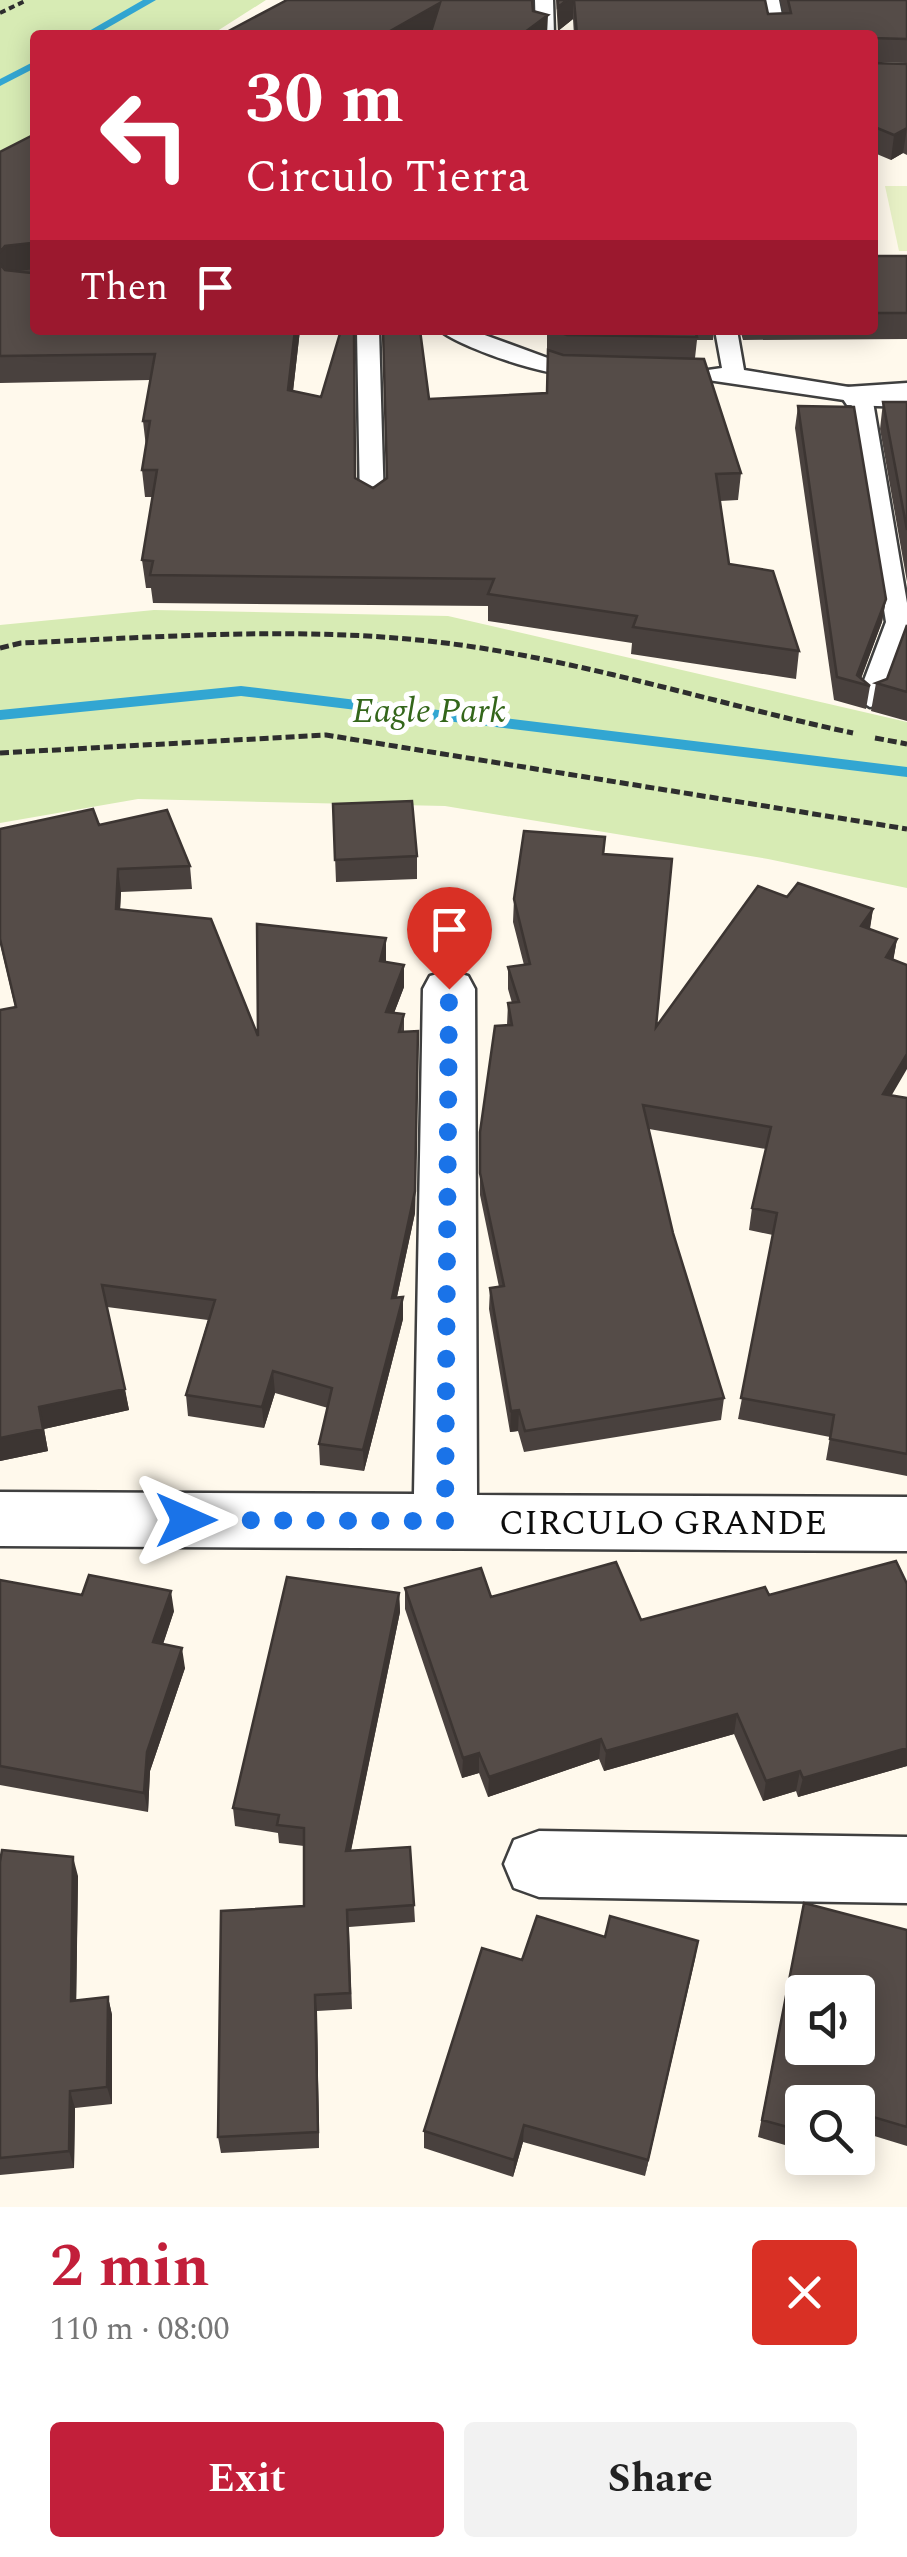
<!DOCTYPE html>
<html lang="en">
<head>
<meta charset="utf-8">
<style>
  body { margin:0; font-family:Spectral,serif; background:#f2f2f2; color:#222; height:100vh; display:flex; flex-direction:column; font-size:38px; white-space:nowrap }
  * { box-sizing:border-box; margin:0 }
  p { font-size:32px; color:#767676 }
  .icon { flex:none; width:55px; height:55px; fill:none; stroke:currentColor; stroke-width:2; stroke-linecap:round; stroke-linejoin:round }
  .map { position:relative; height:2207px; overflow:hidden }
  .side { display:flex; flex-direction:column; background:#fff; flex:1 }
  .side>* { flex:none }
  .banner { position:absolute; left:30px; top:30px; width:848px; height:305px; border-radius:10px; box-shadow:0 5px 25px #0003; background:#c21f3a; color:#fff; overflow:hidden }
  .fabs { position:absolute; left:785px; top:1975px; display:grid; gap:20px }
  .fabs a { display:grid; place-items:center; width:90px; height:90px; border-radius:10px; background:#fff; box-shadow:0 5px 25px #0003; font-size:50px }
  .pin { position:absolute; display:grid; place-items:center; width:85px; height:85px; color:#fff; margin:-102px -42px; border-radius:50% 50% 50% 0; rotate:-45deg; box-shadow:0 0 10px #0007 }
  .pin .icon { rotate:45deg }
  .me { position:absolute; width:110px; margin:-55px; rotate:90deg; stroke-linejoin:round; filter:drop-shadow(0 0 8px #0008) }
  .turn { display:flex; align-items:center; gap:35px; height:210px; padding:0 50px; font-size:45px }
  .turn .icon { width:130px; height:130px; stroke-width:2.5 }
  .turn b { display:block; font-size:70px; line-height:85px }
  .then { display:flex; align-items:center; height:95px; padding:0 50px; background:#0003; gap:20px; font-size:38px }
  .round { display:grid; place-items:center; flex:none; width:105px; height:105px; border-radius:10px; background:#f2f2f2 }
  .overview { display:flex; align-items:center; justify-content:space-between; height:170px; padding:0 50px }
  h1 { font-size:60px; font-weight:700; line-height:75px; color:#c21f3a }
  .button { display:flex; gap:20px; margin-top:auto; padding:20px 50px }
  .button a { flex:1; height:115px; border-radius:10px; background:#c21f3a; color:#fff; font-size:40px; font-weight:700; line-height:115px; text-align:center }
  .button a+a { background:#f2f2f2; color:#222 }
  .map>svg:first-child { display:block }
  .green { fill:#d7ebb4 }
  .pitch { fill:#e8f1c6 }
  .lines { fill:none; stroke-linecap:round; stroke-linejoin:round }
  .stream { fill:#32a6d2; fill-rule:evenodd }
  .lane-casing { stroke:#3f3f3f; stroke-width:5 }
  .street-casing { stroke:#3f3f3f; stroke-width:5 }
  .path-far1 { stroke:#2e2e2e; stroke-width:4; stroke-dasharray:6 4; stroke-linecap:butt }
  .path { stroke:#2e2e2e; stroke-width:5; stroke-dasharray:9 4; stroke-linecap:butt }
  .lane { fill:#fff; fill-rule:evenodd }
  .street { fill:#fff; fill-rule:evenodd }
  .wall { fill:#49413e }
  .shaded-wall { fill:#3c3532 }
  .building { fill:#554c48; stroke:#3c3532; stroke-width:2.5; fill-rule:evenodd }
  .route { stroke:#1a73e8; stroke-width:18; stroke-dasharray:0 32.4 }
  .labels { text-anchor:middle; stroke-width:10; stroke-linejoin:round; paint-order:stroke }
  .park-label { font-size:35px; font-style:italic; fill:#33661a; stroke:#fff }
  .street-label { font-size:35px; fill:#0c0c0c; stroke:#fff }
</style>
</head>
<body>
<div class="map">
<svg width="907" height="2207" viewBox="0 0 907 2207">
  <rect width="100%" height="100%" fill="#fff9ec"/>
  <path class="green" d="M 0,0 L 266,0 L 211,35 L 35,35 L 35,148 L 0,170 Z
    M 154,610 L 448,616 L 907,722 L 907,888 L 768,859 L 445,806 L 138,799 L 0,823 L 0,625 Z"/>
  <path class="pitch" d="M 885,186 L 907,186 L 907,251 L 899,251 Z"/>
  <g class="lines">
    <path class="stream" d="M 143,0 L 156,0 L 95,35 L 82,35 Z
      M 35,61 L 35,68 L 0,86 L 0,79 Z
      M 241,686 L 907,767 L 907,777 L 241,696 L 0,720 L 0,710 Z"/>
    <defs>
      <path id="lane" d="M 535,0 L 553,0 L 554,35 L 536,35 Z
        M 761,0 L 779,0 L 786,35 L 768,35 Z
        M 357,330 L 379,330 L 384,505 L 372,512 L 360,505 Z
        M 440,330 L 471,330 L 564,364 L 585,364 L 596,371 C 577,389 459,348 440,330 Z
        M 715,330 L 737,330 L 744,370 L 861,389 L 872,396 L 907,603 L 907,631 L 879,705 L 870,707 L 857,699 L 886,622 L 851,401 L 708,380 L 708,370 L 722,368 Z"/>
      <path id="street" d="M 907,383 L 907,407 L 847,405 L 841,396 L 847,387 Z
        M 449,971 L 468,976 L 475,989 L 477,1495 L 907,1497 L 907,1551 L 0,1546 L 0,1492 L 414,1494 L 423,989 L 430,976 Z
        M 539,1831 L 907,1837 L 907,1903 L 539,1897 L 514,1888 L 504,1864 L 514,1840 Z"/>
    </defs>
    <use href="#lane" class="lane-casing"/>
    <use href="#street" class="street-casing"/>
    <path class="path-far1" d="M 0,13 L 27,0"/>
    <path class="path" d="M 0,648 L 21,643 C 164,637 311,625 453,644 C 589,662 720,705 853,733
      M 875,738 L 907,744
      M 0,753 L 326,735 L 907,829"/>
    <use href="#lane" class="lane"/>
    <use href="#street" class="street"/>
  </g>
  <path class="wall" d="M 556,0 L 765,0 L 768,14 L 783,13 L 780,0 L 907,0 L 907,63 L 872,62 L 872,35 L 574,35 L 573,19 L 558,31 Z
    M 872,63 L 907,64 L 907,155 L 903,153 L 891,160 L 872,152 Z
    M 35,134 L 35,330 L 300,330 L 293,391 L 356,478 L 373,488 L 387,478 L 429,399 L 547,393 L 547,330 L 714,330 L 713,340 L 697,340 L 695,358 L 741,473 L 738,500 L 720,501 L 729,564 L 799,651 L 796,679 L 631,654 L 632,643 L 488,621 L 488,606 L 153,603 L 151,588 L 146,588 L 142,560 L 153,497 L 145,497 L 142,470 L 146,447 L 143,421 L 150,380 L 0,383 L 0,152 Z
    M 872,256 L 907,256 L 907,339 L 743,340 L 740,330 L 872,330 Z
    M 883,402 L 907,402 L 907,582 L 880,429 Z
    M 798,406 L 886,599 L 882,622 L 861,679 L 870,686 L 866,709 L 834,700 L 795,428 Z
    M 907,625 L 907,721 L 871,711 L 876,683 L 887,679 Z
    M 333,804 L 417,856 L 417,879 L 336,882 Z
    M 99,825 L 190,866 L 192,889 L 121,892 L 120,909 L 258,1036 L 386,962 L 404,965 L 404,987 L 394,1013 L 404,1014 L 404,1032 L 418,1053 L 415,1213 L 397,1297 L 403,1319 L 364,1471 L 320,1465 L 319,1444 L 328,1408 L 275,1393 L 264,1428 L 188,1416 L 186,1395 L 208,1320 L 107,1307 L 129,1410 L 44,1429 L 48,1451 L 0,1461 L 0,1010 L 15,1007 L 0,943 L 0,829 Z
    M 605,837 L 604,854 L 656,1027 L 787,897 L 873,909 L 870,929 L 897,939 L 893,960 L 891,1096 L 907,1098 L 907,1476 L 826,1460 L 830,1437 L 738,1419 L 773,1235 L 749,1230 L 752,1208 L 766,1149 L 649,1129 L 673,1233 L 724,1398 L 721,1420 L 524,1452 L 518,1431 L 510,1432 L 489,1309 L 490,1288 L 499,1287 L 480,1195 L 480,1132 L 507,1025 L 508,1003 L 512,1003 L 508,989 L 508,967 L 524,965 L 513,922 L 514,899 Z
    M 0,1580 L 174,1611 L 163,1644 L 185,1668 L 150,1771 L 148,1812 L 0,1785 Z
    M 907,1584 L 907,1766 L 798,1797 L 796,1791 L 763,1801 L 734,1734 L 604,1771 L 599,1759 L 488,1797 L 479,1773 L 462,1778 L 405,1609 L 405,1588 L 491,1597 L 641,1620 L 769,1595 Z
    M 399,1593 L 400,1612 L 351,1851 L 414,1905 L 415,1922 L 349,1927 L 352,2009 L 317,2011 L 319,2148 L 221,2153 L 218,2137 L 304,1906 L 304,1846 L 279,1843 L 278,1833 L 235,1826 L 233,1808 Z
    M 0,1862 L 78,1876 L 76,2000 L 108,1997 L 112,2015 L 112,2104 L 75,2108 L 74,2168 L 0,2175 Z
    M 800,1922 L 907,1930 L 907,2146 L 858,2131 L 802,2102 L 802,2150 L 758,2137 Z
    M 698,1941 L 645,2176 L 523,2142 L 513,2177 L 424,2148 L 424,2131 L 522,1960 Z
    M 831,2158 L 851,2158 L 849,2163 Z"/>
  <path class="shaded-wall" d="M 567,0 L 573,0 L 573,19 L 558,31 L 558,7 Z
    M 440,3 L 440,27 L 426,35 L 383,35 Z
    M 548,15 L 547,35 L 521,35 Z
    M 907,128 L 903,153 L 891,160 L 894,135 Z
    M 31,243 L 35,269 L 9,272 L 0,283 L 0,252 L 5,246 Z
    M 295,330 L 300,330 L 290,417 L 288,390 Z
    M 886,599 L 882,622 L 859,683 L 857,675 Z
    M 118,869 L 121,892 L 119,931 L 116,909 Z
    M 873,909 L 869,932 L 861,926 Z
    M 386,938 L 386,961 L 381,983 L 380,961 Z
    M 897,939 L 893,962 L 886,957 Z
    M 404,965 L 404,987 L 386,1034 L 386,1012 Z
    M 418,1053 L 415,1213 L 392,1320 L 392,1298 Z
    M 907,1054 L 907,1069 L 879,1117 L 883,1094 Z
    M 403,1297 L 403,1319 L 364,1471 L 363,1450 Z
    M 273,1371 L 275,1393 L 264,1428 L 262,1407 Z
    M 125,1389 L 129,1410 L 44,1429 L 48,1451 L 0,1461 L 0,1438 L 39,1407 Z
    M 519,1410 L 518,1431 L 510,1432 L 511,1411 Z
    M 171,1591 L 174,1611 L 157,1662 L 153,1642 Z
    M 399,1593 L 400,1612 L 347,1869 L 346,1851 Z
    M 182,1648 L 185,1668 L 150,1771 L 148,1812 L 144,1793 L 147,1752 Z
    M 737,1714 L 734,1734 L 604,1771 L 606,1751 Z
    M 601,1739 L 599,1759 L 488,1797 L 489,1777 Z
    M 907,1748 L 907,1766 L 798,1797 L 803,1778 Z
    M 479,1753 L 479,1773 L 462,1778 L 463,1758 Z
    M 800,1771 L 796,1791 L 763,1801 L 766,1781 Z
    M 73,1857 L 78,1876 L 76,2018 L 71,2001 Z
    M 698,1941 L 695,1959 L 645,2176 L 648,2160 Z
    M 315,1995 L 317,2011 L 319,2148 L 318,2132 Z
    M 108,1997 L 112,2015 L 112,2104 L 107,2087 Z
    M 70,2091 L 75,2108 L 74,2168 L 69,2151 Z
    M 524,2125 L 523,2142 L 513,2177 L 514,2160 Z"/>
  <path class="building" d="M 287,0 L 532,0 L 533,11 L 548,15 L 521,35 L 430,35 L 440,3 L 383,35 L 221,35 Z
    M 558,0 L 567,0 L 558,7 Z
    M 574,0 L 765,0 L 768,14 L 791,13 L 788,0 L 907,0 L 907,39 L 872,38 L 872,35 L 577,35 Z
    M 872,63 L 907,64 L 907,128 L 894,135 L 872,126 Z
    M 35,134 L 35,247 L 31,243 L 5,246 L 0,252 L 0,152 Z
    M 872,256 L 907,256 L 907,313 L 872,313 Z
    M 0,264 L 5,270 L 31,273 L 35,269 L 35,330 L 295,330 L 288,390 L 321,397 L 341,330 L 354,330 L 355,478 L 373,488 L 387,478 L 383,330 L 420,330 L 429,399 L 547,393 L 548,350 L 563,355 L 704,359 L 741,473 L 716,474 L 729,564 L 773,571 L 799,651 L 633,627 L 637,616 L 488,594 L 494,579 L 150,575 L 153,561 L 142,560 L 157,470 L 142,470 L 150,421 L 143,421 L 155,354 L 0,356 Z
    M 553,330 L 695,330 L 697,337 L 567,335 Z
    M 883,402 L 907,402 L 907,530 Z
    M 798,406 L 854,407 L 886,599 L 857,675 L 870,686 L 837,677 Z
    M 907,625 L 907,692 L 876,683 L 887,679 Z
    M 412,801 L 417,856 L 335,860 L 333,804 Z
    M 93,809 L 99,825 L 167,810 L 190,866 L 118,869 L 116,909 L 211,919 L 258,1036 L 257,924 L 386,938 L 380,961 L 404,965 L 386,1012 L 404,1014 L 399,1032 L 418,1031 L 415,1191 L 392,1298 L 403,1297 L 363,1450 L 319,1444 L 332,1388 L 273,1371 L 262,1407 L 186,1395 L 215,1300 L 102,1285 L 125,1389 L 39,1407 L 43,1429 L 0,1438 L 0,1010 L 16,1007 L 0,939 L 0,829 Z
    M 524,831 L 605,837 L 603,854 L 672,859 L 656,1027 L 758,886 L 787,897 L 798,883 L 873,909 L 861,926 L 897,939 L 886,957 L 907,965 L 907,1054 L 883,1094 L 907,1098 L 907,1454 L 830,1439 L 834,1415 L 741,1398 L 777,1213 L 752,1208 L 771,1127 L 643,1105 L 673,1233 L 724,1398 L 525,1431 L 519,1410 L 511,1411 L 490,1288 L 504,1286 L 480,1173 L 480,1132 L 495,1026 L 512,1025 L 508,1003 L 519,1002 L 508,967 L 530,964 L 514,899 Z
    M 896,1561 L 907,1584 L 907,1748 L 803,1778 L 800,1771 L 766,1781 L 737,1714 L 606,1751 L 601,1739 L 489,1777 L 479,1753 L 463,1758 L 405,1588 L 481,1568 L 491,1597 L 616,1562 L 641,1620 L 765,1587 L 769,1595 Z
    M 89,1575 L 171,1591 L 153,1642 L 182,1648 L 147,1752 L 144,1793 L 0,1766 L 0,1580 L 82,1595 Z
    M 287,1577 L 399,1593 L 346,1851 L 410,1847 L 414,1905 L 347,1910 L 350,1993 L 315,1995 L 318,2132 L 218,2137 L 221,1911 L 304,1906 L 304,1828 L 277,1825 L 279,1815 L 233,1808 Z
    M 2,1850 L 73,1857 L 71,2001 L 108,1997 L 107,2087 L 70,2091 L 69,2151 L 0,2158 L 0,1862 Z
    M 804,1903 L 907,1930 L 907,2127 L 860,2113 L 858,2130 L 858,2102 L 802,2102 L 802,2131 L 762,2120 ZM 802,1992 L 858,1992 L 858,2048 L 802,2048 Z
    M 537,1916 L 605,1937 L 610,1916 L 698,1941 L 648,2160 L 524,2125 L 514,2160 L 424,2131 L 482,1948 L 522,1960 Z"/>
  <g class="lines">
    <path class="route" d="M 186,1520 L 445,1521 L 449,989"/>
  </g>
  <g class="labels">
    <g class="park-label">
      <text x="429" y="722">Eagle Park</text>
    </g>
    <g class="street-label">
      <text x="663" y="1534">CIRCULO GRANDE</text>
    </g>
  </g>
</svg>
<div class="fabs">
<a><svg class="icon" aria-label="sound" viewBox="0 0 24 24"><path d="M4 9h4l5-4v14l-5-4H4zM17 9q2 3 0 6"/></svg></a>
<a><svg class="icon" aria-label="search" viewBox="0 0 24 24"><circle cx="10" cy="10" r="6"/><path d="M15 15l6 6"/></svg></a>
</div>
<div class="pin" style="left:449px;top:989px;background:#d93025"><svg class="icon" aria-label="arrive" viewBox="0 0 24 24"><path d="M6 21V4h12l-3 4 3 4H6"/></svg></div>
<svg class="me" style="left:186px;top:1520px" viewBox="-20 -20 40 40"><path d="M0-17L14 15 0 8-14 15z" fill="#1a73e8" stroke="#fff" stroke-width="4"/></svg>
<div class="banner">
<div class="turn"><svg class="icon" aria-label="left" viewBox="0 0 24 24"><path d="M17 20v-9H6M10 6l-5 5 5 5"/></svg><div><b>30 m</b>Circulo Tierra</div></div>
<div class="then">Then<svg class="icon" aria-label="arrive" viewBox="0 0 24 24"><path d="M6 21V4h12l-3 4 3 4H6"/></svg></div>
</div>
</div>
<section class="side">
<div class="overview"><div><h1>2 min</h1><p>110 m · 08:00</p></div><a class="round" style="background:#d93025;color:#fff"><svg class="icon" aria-label="close" viewBox="0 0 24 24"><path d="M6 6l12 12M18 6L6 18"/></svg></a></div>
<div class="button"><a>Exit</a><a>Share</a></div>
</section>
</body>
</html>
